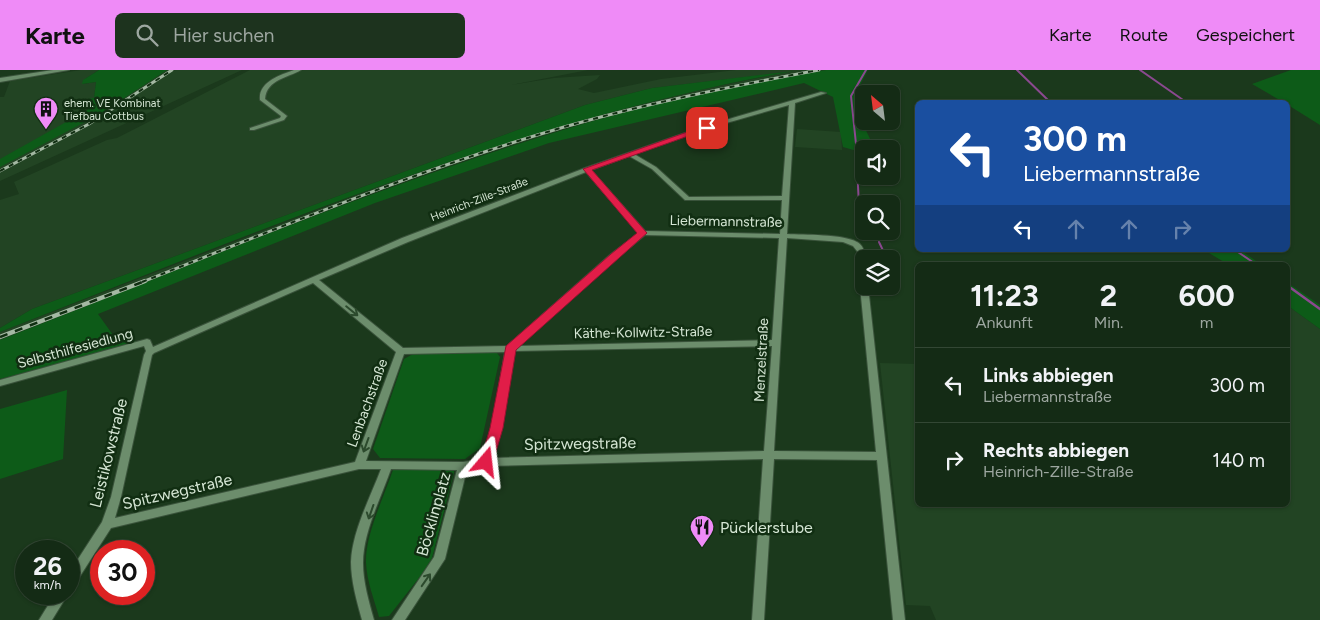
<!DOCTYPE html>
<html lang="de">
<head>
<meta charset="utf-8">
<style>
  body { margin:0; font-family:Figtree,sans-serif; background:#1d331e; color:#f1f3f6; height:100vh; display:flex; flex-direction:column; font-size:19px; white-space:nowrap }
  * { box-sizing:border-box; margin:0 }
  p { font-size:16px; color:#9da7a0 }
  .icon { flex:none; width:28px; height:28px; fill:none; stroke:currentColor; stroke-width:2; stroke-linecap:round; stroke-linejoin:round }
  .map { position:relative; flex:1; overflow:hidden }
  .panel { position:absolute; left:915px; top:192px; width:375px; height:245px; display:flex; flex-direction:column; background:#142b15; border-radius:8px; box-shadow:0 1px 4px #0004,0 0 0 1px #334734 }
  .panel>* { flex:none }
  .banner { position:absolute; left:915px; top:30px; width:375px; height:152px; border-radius:8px; box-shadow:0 1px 4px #0004,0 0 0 1px #334734; background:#1a4fa0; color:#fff; overflow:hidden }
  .needle { width:32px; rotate:332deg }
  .tools { position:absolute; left:855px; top:15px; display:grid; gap:10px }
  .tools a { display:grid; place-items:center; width:45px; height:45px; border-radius:8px; background:#142b15; box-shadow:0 1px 4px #0004,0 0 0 1px #334734; font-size:25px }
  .speed { position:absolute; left:15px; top:470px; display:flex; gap:10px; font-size:25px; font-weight:700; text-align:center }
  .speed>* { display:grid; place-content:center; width:65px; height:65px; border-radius:50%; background:#142b15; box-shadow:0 1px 4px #0004,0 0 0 1px #334734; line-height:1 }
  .speed small { font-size:12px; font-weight:400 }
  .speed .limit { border:8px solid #d22; background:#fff; color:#111 }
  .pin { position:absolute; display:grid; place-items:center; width:42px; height:42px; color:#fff; margin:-21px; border-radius:10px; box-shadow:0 2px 8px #0006 }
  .me { position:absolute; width:55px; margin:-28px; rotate:17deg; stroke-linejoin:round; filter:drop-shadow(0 0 4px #0008) }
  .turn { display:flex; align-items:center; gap:18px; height:105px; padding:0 25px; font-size:22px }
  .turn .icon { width:65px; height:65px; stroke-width:2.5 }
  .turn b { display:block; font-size:35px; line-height:42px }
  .lanes { display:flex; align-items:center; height:48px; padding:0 25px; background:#0003; justify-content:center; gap:25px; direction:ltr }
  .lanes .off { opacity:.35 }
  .eta { display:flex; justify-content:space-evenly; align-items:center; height:85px; text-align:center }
  .eta b { font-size:30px; font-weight:700; line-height:35px }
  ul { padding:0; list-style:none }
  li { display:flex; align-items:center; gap:15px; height:75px; padding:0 25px; border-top:1px solid #334734 }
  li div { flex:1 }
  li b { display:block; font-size:19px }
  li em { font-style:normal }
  header { display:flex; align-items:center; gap:30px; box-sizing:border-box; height:70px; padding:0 25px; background:#ef8bf7; color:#111 }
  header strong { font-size:24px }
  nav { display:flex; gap:28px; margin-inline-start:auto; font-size:18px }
  .search { width:350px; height:45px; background:#1d331e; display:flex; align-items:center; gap:12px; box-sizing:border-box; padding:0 18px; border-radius:8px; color:#9da7a0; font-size:19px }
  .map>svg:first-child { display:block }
  .built { fill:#224423 }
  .green { fill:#0d5b18 }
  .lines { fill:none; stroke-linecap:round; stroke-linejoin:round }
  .stream-far1 { stroke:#8b4990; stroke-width:2 }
  .stream { stroke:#8b4990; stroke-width:2.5 }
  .minor-casing { stroke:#3a533b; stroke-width:2 }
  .secondary-casing { stroke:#3a533b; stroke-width:2 }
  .minor { fill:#6c8d6c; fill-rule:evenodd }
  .secondary { fill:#6c8d6c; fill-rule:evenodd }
  .rail-far1-casing { stroke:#a4b8a3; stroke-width:3 }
  .rail-casing { stroke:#a4b8a3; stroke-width:4.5 }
  .rail-far1 { stroke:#112e12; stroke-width:2; stroke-dasharray:5; stroke-linecap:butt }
  .rail { stroke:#112e12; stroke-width:2.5; stroke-dasharray:8; stroke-linecap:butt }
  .oneway { stroke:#2c4a2d }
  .route { fill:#e11d48; stroke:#92132f }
  .labels { text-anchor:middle; stroke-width:5; stroke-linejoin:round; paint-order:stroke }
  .far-poi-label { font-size:11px; fill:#d5e6d4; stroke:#112e12; text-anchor:start }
  .far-street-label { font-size:11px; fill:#d5e6d4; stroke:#112e12 }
  .street-label { font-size:14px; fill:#d5e6d4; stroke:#112e12 }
  .near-street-label { font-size:16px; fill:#d5e6d4; stroke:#112e12 }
  .near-poi-label { font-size:16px; fill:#d5e6d4; stroke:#112e12; text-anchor:start }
</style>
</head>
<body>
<header>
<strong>Karte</strong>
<div class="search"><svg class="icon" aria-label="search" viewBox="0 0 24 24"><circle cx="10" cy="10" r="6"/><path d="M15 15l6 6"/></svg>Hier suchen</div>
<nav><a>Karte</a><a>Route</a><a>Gespeichert</a></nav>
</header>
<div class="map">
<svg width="1320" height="550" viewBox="0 0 1320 550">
  <rect width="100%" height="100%" fill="#1b391c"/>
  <path class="built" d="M 81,0 L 99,0 L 85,9 L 83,14 L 96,12 L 94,28 L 79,37 L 92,38 L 158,6 L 167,0 L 242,0 L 0,111 L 0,27 L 4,27 L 10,11 Z
    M 250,0 L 292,0 L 284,3 L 286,5 L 301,0 L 588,0 L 511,15 L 554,8 L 600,5 L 597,9 L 578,19 L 594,23 L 661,9 L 736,0 L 826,0 L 686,27 L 567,58 L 491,82 L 388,117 L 0,270 L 0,262 L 424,99 L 519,68 L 614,41 L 704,19 L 782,3 L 652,18 L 585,35 L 32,239 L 0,258 L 0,130 L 19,124 L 14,112 L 107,70 L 117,68 Z
    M 797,59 L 841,62 L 842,80 L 795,77 Z
    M 1288,236 L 1320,259 L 1320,550 L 936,550 L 930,536 L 906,535 L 880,293 L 917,294 L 918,435 L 1288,435 Z"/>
  <path class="green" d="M 99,0 L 167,0 L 100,44 L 0,97 L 0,89 L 91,38 L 79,37 L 82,30 L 94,28 L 96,12 L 82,14 L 83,10 Z
    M 826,0 L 868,0 L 854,26 L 855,38 L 875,79 L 864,79 L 864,83 L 843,77 L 833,27 L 804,13 L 549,73 L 375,133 L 98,244 L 113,265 L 138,272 L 0,309 L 0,270 C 187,197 373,117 566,59 C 651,33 738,15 826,0 Z
    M 1291,0 L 1320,0 L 1320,55 L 1288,35 L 1288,32 L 1283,32 L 1252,14 Z
    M 794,1 C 518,50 260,161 0,262 L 0,258 L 32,239 L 585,35 L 652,18 Z
    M 1204,180 L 1240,180 L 1262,195 L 1229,195 Z
    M 1288,213 L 1320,235 L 1320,259 L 1288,236 Z
    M 415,283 L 497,283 L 500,287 L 480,378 L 465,389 L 380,388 L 373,379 L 404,289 Z
    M 67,320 L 63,389 L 0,409 L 0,339 Z
    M 455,398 L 432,488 L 422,504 L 389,546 L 379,547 C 374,529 367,512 366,493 C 365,465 384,427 393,400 Z"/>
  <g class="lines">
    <path class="stream-far1" d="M 1017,0 L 1050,32
      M 1140,0 L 1186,32
      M 856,74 L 851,26 L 866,0
      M 856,76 L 860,156 L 864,160
      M 866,161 L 870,164
      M 879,172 L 887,189
      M 1235,180 L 1257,195
      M 891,196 L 898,208"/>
    <path class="stream" d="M 1288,216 L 1320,239"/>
    <defs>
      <path id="minor" d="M 294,0 L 301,0 C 288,8 267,9 265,29 L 287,46 L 284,50 L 254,60 L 250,60 L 250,58 L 280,48 L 281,46 L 260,30 C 258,12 280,5 294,0 Z
        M 821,22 L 826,23 L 795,33 L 787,164 C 804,165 843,164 857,172 C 863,175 865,182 866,189 L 864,189 L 864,211 L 860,209 L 857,181 L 853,176 L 843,172 L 787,168 L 774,381 L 876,382 L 860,216 L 864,214 L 864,216 L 868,216 L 905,550 L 893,550 L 877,390 L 774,389 L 764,550 L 752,550 L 763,389 L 486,396 L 467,399 L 445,489 L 405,550 L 392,550 L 434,487 L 457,400 L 391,399 C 381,428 363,462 363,493 C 363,512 369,532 374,550 L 362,550 C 357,532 351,511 351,492 C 352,462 370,428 381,399 L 359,399 L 111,458 L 73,517 L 69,518 L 69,503 L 102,452 L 111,427 L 144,285 L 146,281 L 144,276 L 0,316 L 0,310 L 147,269 L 150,270 L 153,277 L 402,168 L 585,98 L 705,56 ZM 789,35 L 782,126 L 689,127 L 656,97 L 634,84 L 709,58 ZM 629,86 L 652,99 L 685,130 L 782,130 L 780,164 L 645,161 L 591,100 ZM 586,102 L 639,163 L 611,184 L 507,276 L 403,278 L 319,210 L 408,172 ZM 645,165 L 779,168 L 772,270 L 518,276 L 617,188 ZM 313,213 L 396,282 L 355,392 L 115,448 L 121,427 L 152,285 L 154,283 ZM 772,276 L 764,381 L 493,388 L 502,358 L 514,281 ZM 505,282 L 492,358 L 482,389 L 463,392 L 366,391 L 404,284 Z
        M 55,524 L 68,524 L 52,550 L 39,550 Z"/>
      <path id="secondary" d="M 53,0 L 69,0 L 0,12 L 0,8 Z"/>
    </defs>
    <use href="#minor" class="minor-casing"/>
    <use href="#secondary" class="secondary-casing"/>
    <use href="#minor" class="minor"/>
    <use href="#secondary" class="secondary"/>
    <defs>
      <path id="rail-far1" d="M 0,101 L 89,54 L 172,0
        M 142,212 C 281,157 420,99 564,57 C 648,33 733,16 819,0"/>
      <path id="rail" d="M 0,267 L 145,211"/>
    </defs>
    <use href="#rail-far1" class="rail-far1-casing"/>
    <use href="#rail" class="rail-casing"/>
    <use href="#rail-far1" class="rail-far1"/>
    <use href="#rail" class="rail"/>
  </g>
  <defs><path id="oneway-shaft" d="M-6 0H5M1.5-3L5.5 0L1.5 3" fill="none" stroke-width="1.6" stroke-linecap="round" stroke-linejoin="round" transform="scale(1.25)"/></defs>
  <g class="oneway">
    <use href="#oneway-shaft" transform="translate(352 241) rotate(39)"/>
    <use href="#oneway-shaft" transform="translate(366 375) rotate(110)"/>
    <use href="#oneway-shaft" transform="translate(371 442) rotate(109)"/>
    <use href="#oneway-shaft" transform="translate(426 510) rotate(-55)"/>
  </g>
  <path class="route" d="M 704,56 L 711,58 L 592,100 L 647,163 L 516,280 L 503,358 L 493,392 L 491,395 L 486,397 L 482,395 L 480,392 L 490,358 L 506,276 L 611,184 L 637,163 L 583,99 Z"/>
  <defs>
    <symbol id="building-pin" viewBox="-11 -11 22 30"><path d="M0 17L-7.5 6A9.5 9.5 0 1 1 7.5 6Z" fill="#ef8bf7" stroke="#112e12"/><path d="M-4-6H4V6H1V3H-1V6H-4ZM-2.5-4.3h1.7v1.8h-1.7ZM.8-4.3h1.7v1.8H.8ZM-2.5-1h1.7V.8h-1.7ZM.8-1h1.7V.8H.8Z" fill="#111"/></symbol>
    <symbol id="restaurant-pin" viewBox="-11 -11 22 30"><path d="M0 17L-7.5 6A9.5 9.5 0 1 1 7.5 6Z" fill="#ef8bf7" stroke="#112e12"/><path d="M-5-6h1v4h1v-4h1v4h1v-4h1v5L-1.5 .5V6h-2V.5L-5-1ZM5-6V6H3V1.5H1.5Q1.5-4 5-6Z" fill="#111"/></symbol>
  </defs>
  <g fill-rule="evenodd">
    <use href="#building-pin" x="32" y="25" width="28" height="38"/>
    <use href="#restaurant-pin" x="688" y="443" width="28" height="38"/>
  </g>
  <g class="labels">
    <g class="far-poi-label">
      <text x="64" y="37">ehem. VE Kombinat<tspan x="64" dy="13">Tiefbau Cottbus</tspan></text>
    </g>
    <g class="far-street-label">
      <text transform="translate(479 129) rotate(-21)" y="4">Heinrich-Zille-Straße</text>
    </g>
    <g class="street-label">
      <text transform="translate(726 151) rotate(1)" y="5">Liebermannstraße</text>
      <text transform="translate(643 262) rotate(-1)" y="5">Käthe-Kollwitz-Straße</text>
      <text transform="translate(75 278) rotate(-15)" y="5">Selbsthilfesiedlung</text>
      <text transform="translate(761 290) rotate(-87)" y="5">Menzelstraße</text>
      <text transform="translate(367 333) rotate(-70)" y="5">Lenbachstraße</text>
    </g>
    <g class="near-street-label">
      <text transform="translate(580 373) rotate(-1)" y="6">Spitzwegstraße</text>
      <text transform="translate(108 383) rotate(-76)" y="6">Leistikowstraße</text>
      <text transform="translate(177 421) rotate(-13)" y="6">Spitzwegstraße</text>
      <text transform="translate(433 444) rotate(-74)" y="6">Böcklinplatz</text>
    </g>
    <g class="near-poi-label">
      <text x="720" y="463">Pücklerstube</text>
    </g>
  </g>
</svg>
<div class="tools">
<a><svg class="needle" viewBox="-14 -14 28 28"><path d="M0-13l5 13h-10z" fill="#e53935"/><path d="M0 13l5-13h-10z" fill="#9da7a0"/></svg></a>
<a><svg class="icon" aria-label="sound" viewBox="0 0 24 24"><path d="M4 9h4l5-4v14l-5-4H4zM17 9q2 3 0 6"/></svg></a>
<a><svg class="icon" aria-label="search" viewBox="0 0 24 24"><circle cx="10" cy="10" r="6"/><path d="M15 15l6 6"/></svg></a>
<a><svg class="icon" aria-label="layers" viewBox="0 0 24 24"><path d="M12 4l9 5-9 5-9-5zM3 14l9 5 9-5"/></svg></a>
</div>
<div class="speed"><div>26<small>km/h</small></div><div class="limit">30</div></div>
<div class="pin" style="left:707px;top:58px;background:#d93025"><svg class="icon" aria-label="arrive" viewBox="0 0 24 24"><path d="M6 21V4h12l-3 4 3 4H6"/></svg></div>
<svg class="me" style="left:486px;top:392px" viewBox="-20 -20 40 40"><path d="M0-17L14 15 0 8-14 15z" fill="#e11d48" stroke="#fff" stroke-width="4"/></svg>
<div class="banner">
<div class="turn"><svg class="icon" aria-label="left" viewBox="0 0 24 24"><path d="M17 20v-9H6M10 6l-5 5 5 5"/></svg><div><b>300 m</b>Liebermannstraße</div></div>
<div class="lanes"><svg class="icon" aria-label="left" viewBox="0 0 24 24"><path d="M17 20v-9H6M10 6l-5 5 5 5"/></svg><svg class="icon off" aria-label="ahead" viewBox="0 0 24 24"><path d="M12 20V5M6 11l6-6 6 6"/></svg><svg class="icon off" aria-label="ahead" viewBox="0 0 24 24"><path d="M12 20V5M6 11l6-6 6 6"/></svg><svg class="icon off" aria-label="right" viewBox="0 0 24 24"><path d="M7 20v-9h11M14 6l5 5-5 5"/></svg></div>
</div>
<section class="panel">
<div class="eta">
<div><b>11:23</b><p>Ankunft</p></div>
<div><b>2</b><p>Min.</p></div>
<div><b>600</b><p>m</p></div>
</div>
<ul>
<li><svg class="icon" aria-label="left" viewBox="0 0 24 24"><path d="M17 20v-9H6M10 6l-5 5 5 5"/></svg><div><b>Links abbiegen</b><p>Liebermannstraße</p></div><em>300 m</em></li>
<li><svg class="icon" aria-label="right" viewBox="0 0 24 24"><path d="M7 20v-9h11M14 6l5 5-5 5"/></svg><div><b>Rechts abbiegen</b><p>Heinrich-Zille-Straße</p></div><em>140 m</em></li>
</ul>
</section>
</div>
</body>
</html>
